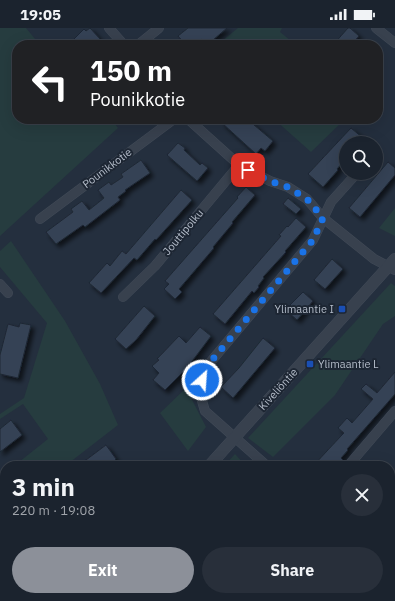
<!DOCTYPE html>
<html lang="en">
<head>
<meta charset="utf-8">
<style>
  body { margin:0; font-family:"IBM Plex Sans",sans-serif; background:#282f3a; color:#f1f3f6; height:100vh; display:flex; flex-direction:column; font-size:15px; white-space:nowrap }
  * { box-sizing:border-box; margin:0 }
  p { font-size:13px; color:#a0a4aa }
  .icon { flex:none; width:22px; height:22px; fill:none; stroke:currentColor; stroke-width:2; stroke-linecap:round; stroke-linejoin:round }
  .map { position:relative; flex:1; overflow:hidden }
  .side { position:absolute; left:0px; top:433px; width:395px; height:140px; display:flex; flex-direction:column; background:#1b232e; border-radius:16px 16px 0 0; box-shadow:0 4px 16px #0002,0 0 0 1px #39404a }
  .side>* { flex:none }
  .top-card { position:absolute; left:12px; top:12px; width:371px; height:84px; border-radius:16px; box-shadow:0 4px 16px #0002,0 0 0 1px #39404a; background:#202124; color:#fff; overflow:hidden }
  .tools { position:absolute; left:339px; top:108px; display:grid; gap:8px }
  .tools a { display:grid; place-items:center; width:44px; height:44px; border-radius:50%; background:#1b232e; box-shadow:0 4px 16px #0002,0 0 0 1px #39404a; font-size:20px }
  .pin { position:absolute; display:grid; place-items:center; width:34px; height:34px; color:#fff; margin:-17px; border-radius:8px; box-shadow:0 2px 6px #0006 }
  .me { position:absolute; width:44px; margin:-22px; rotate:26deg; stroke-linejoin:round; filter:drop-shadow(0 0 3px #0008) }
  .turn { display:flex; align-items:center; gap:14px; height:84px; padding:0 12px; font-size:18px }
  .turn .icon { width:52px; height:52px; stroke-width:2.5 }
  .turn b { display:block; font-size:28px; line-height:34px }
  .round { display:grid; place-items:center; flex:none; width:42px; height:42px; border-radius:21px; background:#282f3a }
  .summary { display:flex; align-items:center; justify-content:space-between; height:68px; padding:0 12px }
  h1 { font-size:24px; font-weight:700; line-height:30px }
  .action { display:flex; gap:8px; margin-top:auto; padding:8px 12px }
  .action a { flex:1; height:46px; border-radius:24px; background:#8c9099; color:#fff; font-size:16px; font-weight:700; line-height:46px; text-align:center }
  .action a+a { background:#282f3a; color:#f1f3f6 }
  .status { display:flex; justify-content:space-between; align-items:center; height:28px; padding:0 20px; background:#1b232e; direction:ltr }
  .status svg { height:11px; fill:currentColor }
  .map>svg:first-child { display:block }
  .green { fill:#263c3f }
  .building { fill:#364354; stroke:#1f2835; filter:url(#shadow) }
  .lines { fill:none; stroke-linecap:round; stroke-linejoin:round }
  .minor-casing { stroke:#414a57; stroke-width:10 }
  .tertiary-casing { stroke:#414a57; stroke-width:12 }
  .minor { stroke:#38414e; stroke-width:9 }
  .tertiary { stroke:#38414e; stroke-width:11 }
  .route { stroke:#1a73e8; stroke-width:7; stroke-dasharray:0 12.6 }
  .transit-dot { fill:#1a4fb4; stroke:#1d2633; stroke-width:1.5 }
  .labels { text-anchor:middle; stroke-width:4; stroke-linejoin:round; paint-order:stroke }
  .street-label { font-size:11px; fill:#b4bcc9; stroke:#1d2633 }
  .poi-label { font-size:11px; fill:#b4bcc9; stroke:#1d2633; text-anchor:end }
</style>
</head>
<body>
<div class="status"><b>19:05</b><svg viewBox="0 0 49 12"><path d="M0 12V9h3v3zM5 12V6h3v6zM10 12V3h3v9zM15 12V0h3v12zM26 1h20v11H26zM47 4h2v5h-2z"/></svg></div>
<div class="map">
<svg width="395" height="573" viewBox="0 0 395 573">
  <defs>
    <filter id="shadow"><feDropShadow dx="3.5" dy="3.5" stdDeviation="2" flood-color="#0009"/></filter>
  </defs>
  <rect width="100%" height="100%" fill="#242f3e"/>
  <path class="green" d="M 0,0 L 26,0 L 40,17 L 46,12 L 51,17 L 17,17 L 17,91 L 111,91 L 118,100 L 0,208 Z
    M 238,0 L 282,0 L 280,4 L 296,17 L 217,17 Z
    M 274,91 L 345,91 L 311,124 Z
    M 395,180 L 395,208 L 379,200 Z
    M 11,213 L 65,293 L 100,356 L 118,397 L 65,438 L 14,438 L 48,411 L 23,376 L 0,391 L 0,386 L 24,370 L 47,295 L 0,239 L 0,223 Z
    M 391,255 L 395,258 L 395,288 L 383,296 L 335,367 L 273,429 L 248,410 Z
    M 186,360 L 206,399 L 188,423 L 160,385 Z
    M 235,426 L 246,438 L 224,438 Z
    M 5,445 L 5,483 L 0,487 L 0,449 Z
    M 395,476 L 395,545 L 390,551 L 390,482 Z
    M 116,568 L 376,568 L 371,573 L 112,573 Z"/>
  <path class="building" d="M 90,0 L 100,11 L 93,17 L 68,17 L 84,1 L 86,3 Z
    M 188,0 L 227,0 L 207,17 L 202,11 L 195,17 L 186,17 L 178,8 Z
    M 348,0 L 350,0 L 359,8 L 351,17 L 333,17 Z
    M 225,91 L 247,91 L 273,113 L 265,123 L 261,120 L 256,126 L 222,95 Z
    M 351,100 L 364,111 L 360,115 L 346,115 L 346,130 L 337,141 L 338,142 L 323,159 L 308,146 Z
    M 178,115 L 185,120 L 184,122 L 200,137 L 202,135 L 208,140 L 197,153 L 167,127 Z
    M 141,132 L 150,145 L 125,162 L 126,163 L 118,169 L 120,172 L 85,199 L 83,197 L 56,216 L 46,204 L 73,184 L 71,181 L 82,173 L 89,182 L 104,170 L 98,162 L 109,154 L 111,157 L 123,149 L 121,146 Z
    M 388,134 L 395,140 L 395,147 L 360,189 L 349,180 Z
    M 246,159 L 255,167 L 232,194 L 233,195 L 213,219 L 214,220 L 179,261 L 182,264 L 175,271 L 164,261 L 169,256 L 165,253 L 238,170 L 237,169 Z
    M 181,162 L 192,172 L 156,212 L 155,211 L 137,232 L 134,230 L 101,265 L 89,255 L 107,235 L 110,238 L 122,223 L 126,226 Z
    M 288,170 L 301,181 L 296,186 L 283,176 Z
    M 296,190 L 306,199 L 285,223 L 286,224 L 263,249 L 264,250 L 258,258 L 259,259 L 254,265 L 252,263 L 225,296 L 213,286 L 281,208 L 279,207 L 287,198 L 288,199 Z
    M 332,231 L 343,241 L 325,261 L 314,252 Z
    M 303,264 L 313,273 L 297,292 L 288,284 L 292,279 L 290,277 Z
    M 144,278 L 155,288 L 136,312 L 126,321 L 115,311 Z
    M 20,295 L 31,297 L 18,350 L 0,346 L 0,327 L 8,296 L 19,299 Z
    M 200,299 L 211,308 L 187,340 L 165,362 L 153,352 L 159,345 L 152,338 L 159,332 L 157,331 L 179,308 L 186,315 Z
    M 263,310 L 275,320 L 233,370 L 221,359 L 239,340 Z
    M 395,344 L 395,366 L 347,421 L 348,422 L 341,430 L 343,432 L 338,438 L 313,438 L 341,408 L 344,405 L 338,400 L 347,390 L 352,395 L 373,371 L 361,361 L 366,356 L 377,365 Z
    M 11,392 L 22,407 L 0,424 L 0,401 Z
    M 106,417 L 116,431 L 114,433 L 115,435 L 112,438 L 78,438 Z"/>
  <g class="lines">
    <defs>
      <path id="minor" d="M 109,0 L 124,17
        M 376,0 L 395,15
        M 138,17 L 159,0
        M 188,91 L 239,137 L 270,153 L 288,159 L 307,171 L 323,190 L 374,231 L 395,242
        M 40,191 L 174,91
        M 0,256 L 8,265
        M 123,269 L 155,238 L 239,137
        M 267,438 L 205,383 L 200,366 L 202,352 L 208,337 L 313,212 L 331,174 L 357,145
        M 348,438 L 395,383"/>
      <path id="tertiary" d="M 209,438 L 395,231
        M 0,539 L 5,546
        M 21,568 L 25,573
        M 98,573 L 102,568"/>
    </defs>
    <use href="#minor" class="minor-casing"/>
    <use href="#tertiary" class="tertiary-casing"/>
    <use href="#minor" class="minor"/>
    <use href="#tertiary" class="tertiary"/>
  </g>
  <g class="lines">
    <path class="route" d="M 202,352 L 208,337 L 313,212 L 323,190 L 307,171 L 288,159 L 270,153 L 248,142"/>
  </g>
  <g class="transit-dot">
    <rect x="338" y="277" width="8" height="8" rx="2"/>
    <rect x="306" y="332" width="8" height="8" rx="2"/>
  </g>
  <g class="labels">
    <g class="street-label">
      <text transform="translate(107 140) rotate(-37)" y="4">Pounikkotie</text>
      <text transform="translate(183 204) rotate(-50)" y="4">Jouttipolku</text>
      <text transform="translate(278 361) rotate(-48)" y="4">Kiveliöntie</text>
    </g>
    <g class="poi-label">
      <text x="334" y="285">Ylimaantie I</text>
      <text x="318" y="340" text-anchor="start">Ylimaantie L</text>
    </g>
  </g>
</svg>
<div class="tools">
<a><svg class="icon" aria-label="search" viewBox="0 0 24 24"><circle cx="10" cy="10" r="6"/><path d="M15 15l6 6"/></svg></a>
</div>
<div class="pin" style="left:248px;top:142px;background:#d93025"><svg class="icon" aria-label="arrive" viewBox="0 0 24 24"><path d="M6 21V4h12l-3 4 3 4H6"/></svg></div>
<svg class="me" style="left:202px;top:352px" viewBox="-20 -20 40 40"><circle r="17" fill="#1a73e8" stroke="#fff" stroke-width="3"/><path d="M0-11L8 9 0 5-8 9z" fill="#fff"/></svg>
<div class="top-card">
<div class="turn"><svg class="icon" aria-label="left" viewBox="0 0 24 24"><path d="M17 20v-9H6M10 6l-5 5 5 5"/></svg><div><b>150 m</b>Pounikkotie</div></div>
</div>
<section class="side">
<div class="summary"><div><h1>3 min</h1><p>220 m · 19:08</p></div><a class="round"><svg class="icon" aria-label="close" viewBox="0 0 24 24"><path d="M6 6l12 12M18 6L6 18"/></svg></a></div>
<div class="action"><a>Exit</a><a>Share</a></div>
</section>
</div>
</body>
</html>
